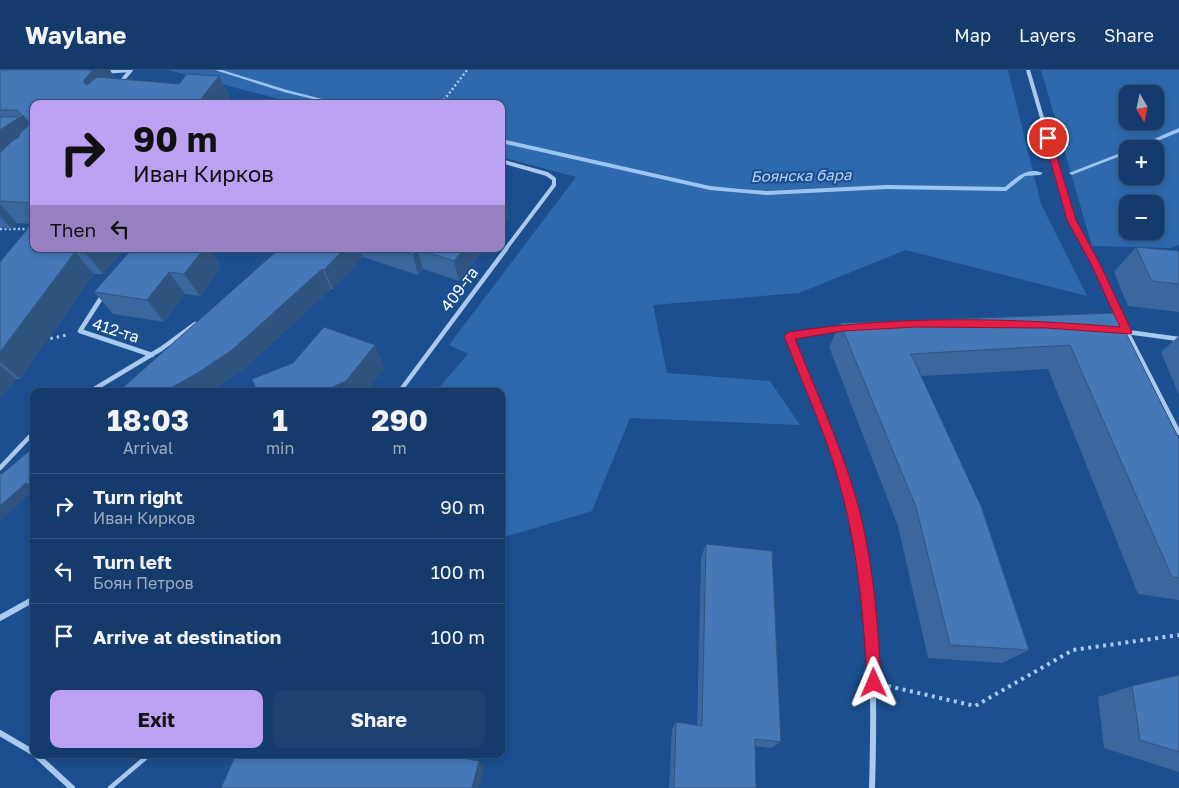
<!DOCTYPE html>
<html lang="en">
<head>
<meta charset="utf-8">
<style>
  body { margin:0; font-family:"Golos Text",sans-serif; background:#1d4271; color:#f1f3f6; height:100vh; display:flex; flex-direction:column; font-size:19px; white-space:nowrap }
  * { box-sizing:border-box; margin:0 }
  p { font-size:16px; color:#9dadc1 }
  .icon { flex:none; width:28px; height:28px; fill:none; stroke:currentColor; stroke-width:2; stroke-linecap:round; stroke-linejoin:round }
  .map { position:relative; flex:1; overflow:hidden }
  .details { position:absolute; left:30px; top:318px; width:475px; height:370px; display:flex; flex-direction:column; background:#143b6b; border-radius:10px; box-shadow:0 2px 8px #0003,0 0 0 1px #33557e }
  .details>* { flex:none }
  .top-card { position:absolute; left:30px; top:30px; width:475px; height:152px; border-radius:10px; box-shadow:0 2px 8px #0003,0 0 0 1px #33557e; background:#bca0f2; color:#111; overflow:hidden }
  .needle { width:32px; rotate:171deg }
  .fabs { position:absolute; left:1119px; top:15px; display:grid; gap:10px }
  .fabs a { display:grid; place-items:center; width:45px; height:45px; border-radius:10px; background:#143b6b; box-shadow:0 2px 8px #0003,0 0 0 1px #33557e; font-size:25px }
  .pin { position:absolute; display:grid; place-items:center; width:42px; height:42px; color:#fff; margin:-21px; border:2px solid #fff; border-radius:50%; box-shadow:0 1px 5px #0007 }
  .me { position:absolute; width:55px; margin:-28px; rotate:359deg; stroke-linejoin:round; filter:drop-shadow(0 0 4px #0008) }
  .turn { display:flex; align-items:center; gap:18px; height:105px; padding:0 20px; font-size:22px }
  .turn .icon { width:65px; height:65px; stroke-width:2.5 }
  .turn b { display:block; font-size:35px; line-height:42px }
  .then { display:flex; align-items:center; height:48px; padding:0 20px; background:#0003; gap:10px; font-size:19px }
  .eta { display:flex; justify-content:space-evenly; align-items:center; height:85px; text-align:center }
  .eta b { font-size:30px; font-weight:700; line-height:35px }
  .cta { display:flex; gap:10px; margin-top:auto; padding:10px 20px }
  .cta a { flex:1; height:58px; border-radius:10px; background:#bca0f2; color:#111; font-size:20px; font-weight:700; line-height:58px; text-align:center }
  .cta a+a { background:#1d4271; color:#f1f3f6 }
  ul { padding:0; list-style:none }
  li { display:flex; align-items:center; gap:15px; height:65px; padding:0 20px; border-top:1px solid #33557e }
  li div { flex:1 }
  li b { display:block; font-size:19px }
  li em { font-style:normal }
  header { display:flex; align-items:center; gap:30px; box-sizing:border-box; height:70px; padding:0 25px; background:#143b6b; border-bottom:1px solid #33557e }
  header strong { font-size:24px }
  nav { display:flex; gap:28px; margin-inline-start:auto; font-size:18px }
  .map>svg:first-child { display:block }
  .green { fill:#2e69ad; fill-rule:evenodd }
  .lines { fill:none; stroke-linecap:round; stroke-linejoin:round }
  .stream { fill:#9cc4f0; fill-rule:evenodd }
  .path-far2 { stroke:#a9c9ee; stroke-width:2.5; stroke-dasharray:2 2.5; stroke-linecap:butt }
  .path-far1 { stroke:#a9c9ee; stroke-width:3; stroke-dasharray:2.5 4; stroke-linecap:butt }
  .path { stroke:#a9c9ee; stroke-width:4; stroke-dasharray:3 4.5; stroke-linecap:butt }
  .lane { stroke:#a9c9ee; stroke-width:4.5 }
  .street-far2 { stroke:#a9c9ee; stroke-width:4 }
  .street-far1 { stroke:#a9c9ee; stroke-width:4.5 }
  .street { stroke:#a9c9ee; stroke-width:6 }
  .wall { fill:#3a679d }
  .shaded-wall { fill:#305480 }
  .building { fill:#4478b7; stroke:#305480 }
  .route { fill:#e11d48; stroke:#92132f }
  .labels { text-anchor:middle; stroke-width:4; stroke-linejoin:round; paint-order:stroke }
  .far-water-label { font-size:15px; font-style:italic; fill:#b5d3f5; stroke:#1b4f8f }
  .street-label { font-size:16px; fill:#fff; stroke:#1b4f8f }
</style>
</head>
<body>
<header>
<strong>Waylane</strong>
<nav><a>Map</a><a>Layers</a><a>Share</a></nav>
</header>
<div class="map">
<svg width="1179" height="718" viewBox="0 0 1179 718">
  <rect width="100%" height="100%" fill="#1b4f8f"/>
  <path class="green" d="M 168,0 L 1008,0 L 1041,134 L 1087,226 L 906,180 L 799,223 L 653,235 L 667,303 L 770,311 L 800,355 L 630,348 L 592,441 L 501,468 L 501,321 L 436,321 L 468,284 L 449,275 L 576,107 L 501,87 L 501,34 L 298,34 Z
    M 1041,0 L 1179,0 L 1179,175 L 1170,178 L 1092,176 ZM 1128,24 L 1155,24 L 1155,51 L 1128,51 ZM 1128,79 L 1155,79 L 1155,106 L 1128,106 ZM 1128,134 L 1155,134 L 1155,161 L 1128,161 Z"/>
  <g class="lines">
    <path class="stream" d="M 215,0 L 222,0 L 287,20 L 342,34 L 333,34 L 284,22 Z
      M 1179,58 L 1179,62 L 1138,79 L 1131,79 Z
      M 501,69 L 710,116 L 740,119 L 767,121 L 887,115 L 1005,117 C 1016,108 1027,96 1043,103 L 1040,105 L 1025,106 L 1006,121 L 887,119 L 767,125 L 710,120 L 501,73 Z
      M 1128,80 L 1128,83 L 1074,104 L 1072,105 L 1069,103 Z"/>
    <path class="path-far2" d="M 441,34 L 467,0
      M 0,159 L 34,159"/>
    <path class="path-far1" d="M 44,270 L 67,265"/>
    <path class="path" d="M 888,616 L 975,636 L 1073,580 L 1179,565"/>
    <path class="lane" d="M 110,718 L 150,684"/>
    <path class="street-far2" d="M 1028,0 L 1072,150 L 1088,180
      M 104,2 L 131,0
      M 120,13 L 131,0
      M 501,91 L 547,104 L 554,109 L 554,115 L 505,180"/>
    <path class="street-far1" d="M 1088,179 L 1127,262 L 1179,363
      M 103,225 L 80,261 L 152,285
      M 842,258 L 789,266 L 822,346 L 845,414
      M 1120,261 L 1179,269
      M 91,321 L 161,279 L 195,254
      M 400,321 L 506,179
      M 0,398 L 34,362"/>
    <path class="street" d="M 845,413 C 875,512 875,615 872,718
      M 0,548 L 34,529
      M 0,663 L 34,683
      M 35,684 L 72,718"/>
  </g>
  <path class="wall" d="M 0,0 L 110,0 L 115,9 L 179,14 L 219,6 L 230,28 L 225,34 L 34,34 L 34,179 L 125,179 L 103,204 L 94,204 L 20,309 L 16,309 L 0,328 L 0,192 L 32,154 L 17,153 L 12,159 L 0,158 Z
    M 1136,177 L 1179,181 L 1179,242 L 1128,236 L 1114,202 Z
    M 279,179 L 484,179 L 459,211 L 423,199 L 418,205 L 363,187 L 333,219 L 331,219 L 245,298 L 264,193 Z
    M 211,180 L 221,197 L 200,226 L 185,224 L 164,252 L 113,244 L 94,222 Z
    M 1116,243 L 1179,369 L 1179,530 L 1138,524 L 1048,299 L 921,306 L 1029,580 L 1002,593 L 928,588 L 898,456 L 829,277 L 840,253 Z
    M 1179,266 L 1179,325 L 1161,282 Z
    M 706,474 L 781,672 L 771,678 L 755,676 L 756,718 L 669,718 L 672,659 L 676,652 L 697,655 L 701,487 Z
    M 1179,605 L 1179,702 L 1104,678 L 1098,627 L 1132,616 Z"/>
  <path class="shaded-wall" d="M 93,0 L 110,0 L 116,11 L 99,32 L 84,13 L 84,10 Z
    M 219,6 L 230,28 L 225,34 L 197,34 Z
    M 23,45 L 34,59 L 0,94 L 0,60 Z
    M 506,128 L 509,148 L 501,157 L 501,134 Z
    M 0,134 L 17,153 L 12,159 L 0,146 Z
    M 88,179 L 125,179 L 103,204 L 85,182 Z
    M 189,179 L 212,179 L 211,180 L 221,197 L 200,226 L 184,204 Z
    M 344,179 L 360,179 L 363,187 L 333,219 L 324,200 Z
    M 417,179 L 423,199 L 418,205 L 413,185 Z
    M 464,179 L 484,179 L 459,211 L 454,191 Z
    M 75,182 L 94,204 L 20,309 L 0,292 L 0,282 Z
    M 322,199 L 331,219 L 245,298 L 212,321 L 166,321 Z
    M 169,202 L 185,224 L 164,252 L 147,230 Z
    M 375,275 L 385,298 L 367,321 L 324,321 Z
    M 0,295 L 16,309 L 0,328 Z
    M 26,413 L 34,413 L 34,420 L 0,451 L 0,436 Z
    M 479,691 L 485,696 L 479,718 L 472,718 Z"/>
  <path class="building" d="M 0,0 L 93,0 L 84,10 L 84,13 L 87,15 L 97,7 L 179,14 L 187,4 L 219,6 L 197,34 L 34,34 L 34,133 L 0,131 L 0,83 L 12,71 L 19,67 L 20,63 L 30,54 L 23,45 L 0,60 L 0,47 L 17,47 L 21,44 L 17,40 L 0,40 Z
    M 501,127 L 506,128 L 501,134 Z
    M 34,151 L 34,179 L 88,179 L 85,182 L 75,182 L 0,282 L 0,192 Z
    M 1136,177 L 1179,181 L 1179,214 L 1152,211 Z
    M 132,179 L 204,179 L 184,204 L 169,202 L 147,230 L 94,222 Z
    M 279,179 L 344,179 L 324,200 L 322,199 L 232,280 L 199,302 L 166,321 L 119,321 Z
    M 393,179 L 464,179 L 454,191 L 417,179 L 413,185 Z
    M 1116,243 L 1179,369 L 1179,508 L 1172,507 L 1070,275 L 911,284 L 981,436 L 1029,580 L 950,575 L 916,437 L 840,253 Z
    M 324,257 L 375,275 L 346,311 L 324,321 L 257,321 L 252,309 L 293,293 Z
    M 34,377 L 34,413 L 31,416 L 26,413 L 0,436 L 0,403 L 2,404 Z
    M 706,474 L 772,481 L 781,672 L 755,669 L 756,718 L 674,718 L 676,652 L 702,656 Z
    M 1179,605 L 1179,682 L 1140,670 L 1132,616 Z
    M 236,684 L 440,684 L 479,691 L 472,718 L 221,718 Z"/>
  <path class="route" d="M 1048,65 L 1051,68 L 1076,150 L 1100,194 L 1132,262 L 1131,264 L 1046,258 L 916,257 L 843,261 L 795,269 C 816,321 840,374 856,428 C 873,488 878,551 881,613 L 879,618 L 874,620 L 869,618 L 867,613 C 864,551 859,491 844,431 C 831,374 805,320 784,266 L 789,262 C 899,245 1009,248 1120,257 L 1091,194 L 1067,150 L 1044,68 Z"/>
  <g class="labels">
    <g class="far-water-label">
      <text transform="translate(801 106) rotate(-1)" y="5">Боянска бара</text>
    </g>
    <g class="street-label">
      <text transform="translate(459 219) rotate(-53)" y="6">409-та</text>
      <text transform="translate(116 260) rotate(18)" y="6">412-та</text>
    </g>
  </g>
</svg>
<div class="fabs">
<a><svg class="needle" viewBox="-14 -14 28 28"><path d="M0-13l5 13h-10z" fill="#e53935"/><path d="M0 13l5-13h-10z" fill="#9dadc1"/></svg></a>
<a>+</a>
<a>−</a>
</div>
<div class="pin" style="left:1048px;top:68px;background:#d93025"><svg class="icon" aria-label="arrive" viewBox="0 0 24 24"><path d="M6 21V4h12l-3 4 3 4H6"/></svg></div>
<svg class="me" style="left:874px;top:613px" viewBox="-20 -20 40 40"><path d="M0-17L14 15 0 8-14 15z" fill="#e11d48" stroke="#fff" stroke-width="4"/></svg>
<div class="top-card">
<div class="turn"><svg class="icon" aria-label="right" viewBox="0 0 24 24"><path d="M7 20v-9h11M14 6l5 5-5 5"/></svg><div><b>90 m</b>Иван Кирков</div></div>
<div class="then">Then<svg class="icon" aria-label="left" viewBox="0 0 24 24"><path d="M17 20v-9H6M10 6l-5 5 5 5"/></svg></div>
</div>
<section class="details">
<div class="eta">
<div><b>18:03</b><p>Arrival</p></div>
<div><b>1</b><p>min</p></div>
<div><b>290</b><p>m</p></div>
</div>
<ul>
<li><svg class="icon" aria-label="right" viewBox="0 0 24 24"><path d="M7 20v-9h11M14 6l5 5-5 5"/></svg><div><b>Turn right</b><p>Иван Кирков</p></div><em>90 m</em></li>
<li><svg class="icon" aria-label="left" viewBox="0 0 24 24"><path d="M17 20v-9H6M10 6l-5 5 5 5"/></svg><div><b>Turn left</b><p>Боян Петров</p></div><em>100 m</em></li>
<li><svg class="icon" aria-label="arrive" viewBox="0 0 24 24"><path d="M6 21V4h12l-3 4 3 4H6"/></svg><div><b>Arrive at destination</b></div><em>100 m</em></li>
</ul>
<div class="cta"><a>Exit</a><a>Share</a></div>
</section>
</div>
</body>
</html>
